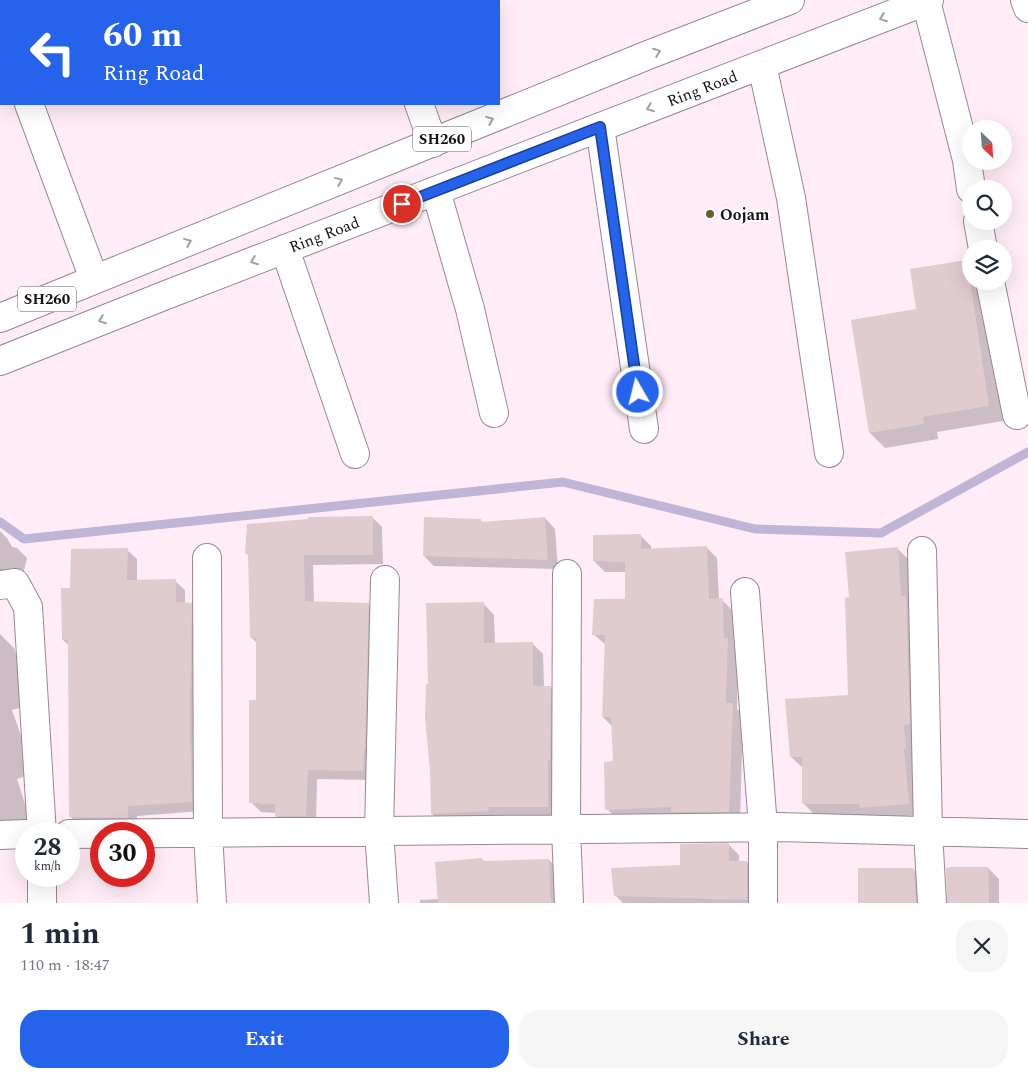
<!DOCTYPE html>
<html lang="en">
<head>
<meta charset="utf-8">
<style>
  body { margin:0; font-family:Spectral,serif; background:#f6f6f7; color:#1f2937; height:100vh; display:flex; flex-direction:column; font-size:19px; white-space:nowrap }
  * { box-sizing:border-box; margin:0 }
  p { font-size:16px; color:#747a83 }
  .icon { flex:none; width:28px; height:28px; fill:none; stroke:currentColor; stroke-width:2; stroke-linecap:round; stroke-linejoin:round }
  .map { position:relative; height:903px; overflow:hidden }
  .side { display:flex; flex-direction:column; background:#fff; flex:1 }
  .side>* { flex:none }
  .hud { position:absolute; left:0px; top:0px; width:500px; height:105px; box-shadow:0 5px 20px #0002; background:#2563eb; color:#fff; overflow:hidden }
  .needle { width:32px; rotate:155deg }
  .controls { position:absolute; left:962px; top:120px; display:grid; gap:10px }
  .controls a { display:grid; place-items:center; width:50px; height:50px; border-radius:50%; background:#fff; box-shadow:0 5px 20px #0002; font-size:25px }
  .speed { position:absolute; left:15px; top:822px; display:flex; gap:10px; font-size:25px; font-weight:700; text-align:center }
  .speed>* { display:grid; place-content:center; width:65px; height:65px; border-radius:50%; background:#fff; box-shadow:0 5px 20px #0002; line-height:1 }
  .speed small { font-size:12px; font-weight:400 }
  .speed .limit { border:8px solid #d22; background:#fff; color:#111 }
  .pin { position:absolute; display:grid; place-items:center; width:42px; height:42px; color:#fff; margin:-21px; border:2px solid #fff; border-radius:50%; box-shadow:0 1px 5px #0007 }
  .me { position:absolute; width:55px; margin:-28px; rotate:352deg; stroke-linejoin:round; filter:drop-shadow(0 0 4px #0008) }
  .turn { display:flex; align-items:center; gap:18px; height:105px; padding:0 20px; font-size:22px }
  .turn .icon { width:65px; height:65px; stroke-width:2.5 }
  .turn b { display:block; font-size:35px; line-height:42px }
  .round { display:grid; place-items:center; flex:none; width:52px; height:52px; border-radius:20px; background:#f6f6f7 }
  .headline { display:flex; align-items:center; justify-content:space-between; height:85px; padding:0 20px }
  h1 { font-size:30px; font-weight:700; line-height:38px }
  .primary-button { display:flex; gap:10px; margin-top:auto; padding:10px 20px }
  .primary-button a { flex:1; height:58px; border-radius:20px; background:#2563eb; color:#fff; font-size:20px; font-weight:700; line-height:58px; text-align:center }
  .primary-button a+a { background:#f6f6f7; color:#1f2937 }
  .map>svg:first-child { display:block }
  .shadow { fill:#0003 }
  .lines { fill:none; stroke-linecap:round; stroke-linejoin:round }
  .stream { stroke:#bfb6d7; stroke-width:9 }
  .building { fill:#e0cbcf }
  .minor-casing { stroke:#988791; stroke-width:30 }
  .highway-casing { stroke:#988791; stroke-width:30 }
  .minor { stroke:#fff; stroke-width:28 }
  .highway { stroke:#fff; stroke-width:28 }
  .oneway { stroke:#a29fa1 }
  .route-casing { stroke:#184099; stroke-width:12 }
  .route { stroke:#2563eb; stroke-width:9 }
  .poi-dot { fill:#6c5e2b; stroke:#fff; stroke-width:2 }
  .labels { text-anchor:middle; stroke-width:4; stroke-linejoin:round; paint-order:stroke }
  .shield { fill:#fff; stroke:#5d585a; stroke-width:1 }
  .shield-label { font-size:15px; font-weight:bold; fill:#171014 }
  .street-label { font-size:16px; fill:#171014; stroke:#fff }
  .poi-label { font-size:16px; font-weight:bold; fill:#171014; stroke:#fff; text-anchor:start }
</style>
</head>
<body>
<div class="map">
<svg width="1028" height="903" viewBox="0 0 1028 903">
  <rect width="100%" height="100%" fill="#ffecf6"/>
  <path class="shadow" d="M 966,261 L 971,267 L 971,281 L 982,281 L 1003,421 L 937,432 L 938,439 L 885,448 L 870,433 L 918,310 Z
    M 372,517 L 382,527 L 383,564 L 313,565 L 314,603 L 368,604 L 378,614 L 372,780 L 317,779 L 316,826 L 286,826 L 276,816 L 276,813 L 261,812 L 251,802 L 257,701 L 257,643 L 252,638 L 249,556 L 247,554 Z
    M 545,518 L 555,529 L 558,569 L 434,566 L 424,556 L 480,520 L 484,523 Z
    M 0,531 L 7,538 L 12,547 L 17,548 L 27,558 L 23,575 L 0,583 Z
    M 640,535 L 651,546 L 651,550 L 706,547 L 717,558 L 719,600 L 722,600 L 733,611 L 734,646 L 738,651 L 737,709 L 743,715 L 740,822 L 618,820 L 607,809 L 614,762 L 612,726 L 603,717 L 606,645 L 593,634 L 626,600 L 626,572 L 605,572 L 594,561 Z
    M 897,548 L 909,560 L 920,815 L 873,818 L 869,815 L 815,815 L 803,803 L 804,769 L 791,757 L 849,696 L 850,599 Z
    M 127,550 L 137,559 L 137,581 L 175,581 L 185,590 L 185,604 L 191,604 L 201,614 L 201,811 L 137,816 L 137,827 L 80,826 L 70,816 L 70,646 L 63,640 L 72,589 Z
    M 483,603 L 494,615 L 495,644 L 532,643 L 543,654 L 544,687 L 550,687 L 561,698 L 558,818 L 443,825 L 432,814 Z
    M 0,634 L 14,648 L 30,702 L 30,705 L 12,710 L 34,773 L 17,779 L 30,820 L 0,830 Z
    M 728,844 L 739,855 L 739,862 L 747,862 L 758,873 L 757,903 L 623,903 L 616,896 Z
    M 482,859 L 485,863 L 549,860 L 559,870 L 560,903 L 420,903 L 420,900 L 439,899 Z
    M 988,868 L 999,879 L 999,903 L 949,903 Z
    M 914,870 L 925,881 L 926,903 L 859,903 Z"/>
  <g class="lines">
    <path class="stream" d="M 0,522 L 24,539 L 563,482 L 755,529 L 881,533 L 1028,452"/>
  </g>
  <path class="building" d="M 967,260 L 989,406 L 923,417 L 924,424 L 869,433 L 851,320 L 916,309 L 910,269 Z
    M 373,516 L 373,555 L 304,555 L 305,601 L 369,603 L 365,750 L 364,750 L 363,771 L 308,770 L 306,816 L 275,816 L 275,804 L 249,803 L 249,700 L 256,700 L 256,638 L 250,638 L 248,554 L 245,554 L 247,524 L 308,519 L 308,517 Z
    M 424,517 L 481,519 L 481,522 L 545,517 L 548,560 L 423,556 Z
    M 641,534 L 641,549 L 707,546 L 709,599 L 723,598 L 724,638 L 728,638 L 726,703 L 733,703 L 729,812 L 671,812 L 671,807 L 605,810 L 604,762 L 613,761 L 611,717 L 602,717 L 605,635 L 592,635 L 594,599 L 625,599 L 625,562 L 593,561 L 593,535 Z
    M 898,547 L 901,596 L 906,596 L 910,724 L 904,725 L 906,749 L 904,749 L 909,804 L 860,808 L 859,804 L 802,804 L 802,757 L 790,757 L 785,699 L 848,695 L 845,598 L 849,597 L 845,552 Z
    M 128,548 L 127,580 L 176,579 L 176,602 L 192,603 L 190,722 L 192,802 L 128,806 L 128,818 L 69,817 L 68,640 L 62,640 L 61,588 L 70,588 L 71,549 Z
    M 484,602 L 484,643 L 533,642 L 533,686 L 551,686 L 550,760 L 548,760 L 548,807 L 488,807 L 489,811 L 431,814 L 430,771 L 425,718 L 426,684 L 428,684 L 426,603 Z
    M 729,843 L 729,861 L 747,861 L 747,900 L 614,896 L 611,868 L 680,865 L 680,844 Z
    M 482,858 L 482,861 L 549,859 L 551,903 L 438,903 L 435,862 Z
    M 952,867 L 988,867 L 989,903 L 947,903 L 946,868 Z
    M 858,868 L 914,868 L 916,903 L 858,903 Z"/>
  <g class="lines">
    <defs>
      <path id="minor" d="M 381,0 L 382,1
        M 1025,0 L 1028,8
        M 926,1 L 967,160 L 971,189
        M 0,22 L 1,26
        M 762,65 L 791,198 L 829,453
        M 29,104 L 94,279
        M 419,104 L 433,143
        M 600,127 L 644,429
        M 436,191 L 470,309 L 494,413
        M 978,221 L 983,249
        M 285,249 L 355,454
        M 990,281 L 1017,415
        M 922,551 L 928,831 L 932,903
        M 207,558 L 208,833 L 212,903
        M 567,574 L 566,829 L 569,903
        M 0,585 L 15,583 L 28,607 L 42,834
        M 745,592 L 763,827 L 763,903
        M 69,834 L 779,827 L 1028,834
        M 0,835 L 26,834
        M 42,903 L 42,876
        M 384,903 L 379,831 L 385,580"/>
      <path id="highway" d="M 0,318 L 648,55 L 790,0
        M 0,361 L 166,295 L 929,0"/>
    </defs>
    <use href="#minor" class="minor-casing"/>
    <use href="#highway" class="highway-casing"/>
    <use href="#minor" class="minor"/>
    <use href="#highway" class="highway"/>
  </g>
  <defs><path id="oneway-chevron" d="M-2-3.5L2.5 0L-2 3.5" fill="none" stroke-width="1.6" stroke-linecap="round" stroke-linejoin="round" transform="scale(1.25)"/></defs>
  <g class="oneway">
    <use href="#oneway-chevron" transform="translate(883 18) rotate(159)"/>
    <use href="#oneway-chevron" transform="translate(657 52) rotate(-21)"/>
    <use href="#oneway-chevron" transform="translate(650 108) rotate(159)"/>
    <use href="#oneway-chevron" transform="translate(490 120) rotate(-22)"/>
    <use href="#oneway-chevron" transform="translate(339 181) rotate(-22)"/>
    <use href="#oneway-chevron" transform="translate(188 242) rotate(-22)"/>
    <use href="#oneway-chevron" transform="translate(254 261) rotate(159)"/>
    <use href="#oneway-chevron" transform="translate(102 320) rotate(159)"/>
  </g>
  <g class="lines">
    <defs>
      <path id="route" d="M 402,204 L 600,127 L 638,392"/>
    </defs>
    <use href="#route" class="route-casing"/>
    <use href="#route" class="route"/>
  </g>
  <circle class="poi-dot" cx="710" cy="214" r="5"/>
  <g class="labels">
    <g class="shield">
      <rect x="413" y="126.5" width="58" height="25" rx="4"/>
      <rect x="18" y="286.5" width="58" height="25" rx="4"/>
    </g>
    <g class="shield-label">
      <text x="442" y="144">SH260</text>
      <text x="47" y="304">SH260</text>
    </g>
    <g class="street-label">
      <text transform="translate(702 88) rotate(-21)" y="6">Ring Road</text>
      <text transform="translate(324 234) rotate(-21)" y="6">Ring Road</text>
    </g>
    <g class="poi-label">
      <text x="720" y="220">Oojam</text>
    </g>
  </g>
</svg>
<div class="controls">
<a><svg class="needle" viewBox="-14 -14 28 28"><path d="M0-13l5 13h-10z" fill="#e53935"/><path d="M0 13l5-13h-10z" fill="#747a83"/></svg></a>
<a><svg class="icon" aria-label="search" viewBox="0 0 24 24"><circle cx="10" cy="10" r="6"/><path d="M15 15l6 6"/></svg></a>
<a><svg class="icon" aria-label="layers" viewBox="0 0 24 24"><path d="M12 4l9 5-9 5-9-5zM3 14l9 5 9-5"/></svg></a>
</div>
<div class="speed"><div>28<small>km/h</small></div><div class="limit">30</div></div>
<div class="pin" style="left:402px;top:204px;background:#d93025"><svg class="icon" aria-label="arrive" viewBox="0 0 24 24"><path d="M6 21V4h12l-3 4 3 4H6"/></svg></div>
<svg class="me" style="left:638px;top:392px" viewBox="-20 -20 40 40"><circle r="17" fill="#2563eb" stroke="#fff" stroke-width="3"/><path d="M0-11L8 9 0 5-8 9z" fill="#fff"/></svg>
<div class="hud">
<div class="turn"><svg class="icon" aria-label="left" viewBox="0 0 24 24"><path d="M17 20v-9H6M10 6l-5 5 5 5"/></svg><div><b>60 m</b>Ring Road</div></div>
</div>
</div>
<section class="side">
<div class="headline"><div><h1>1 min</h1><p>110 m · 18:47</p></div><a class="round"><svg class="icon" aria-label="close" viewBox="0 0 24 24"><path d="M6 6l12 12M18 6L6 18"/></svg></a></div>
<div class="primary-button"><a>Exit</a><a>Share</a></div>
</section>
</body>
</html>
